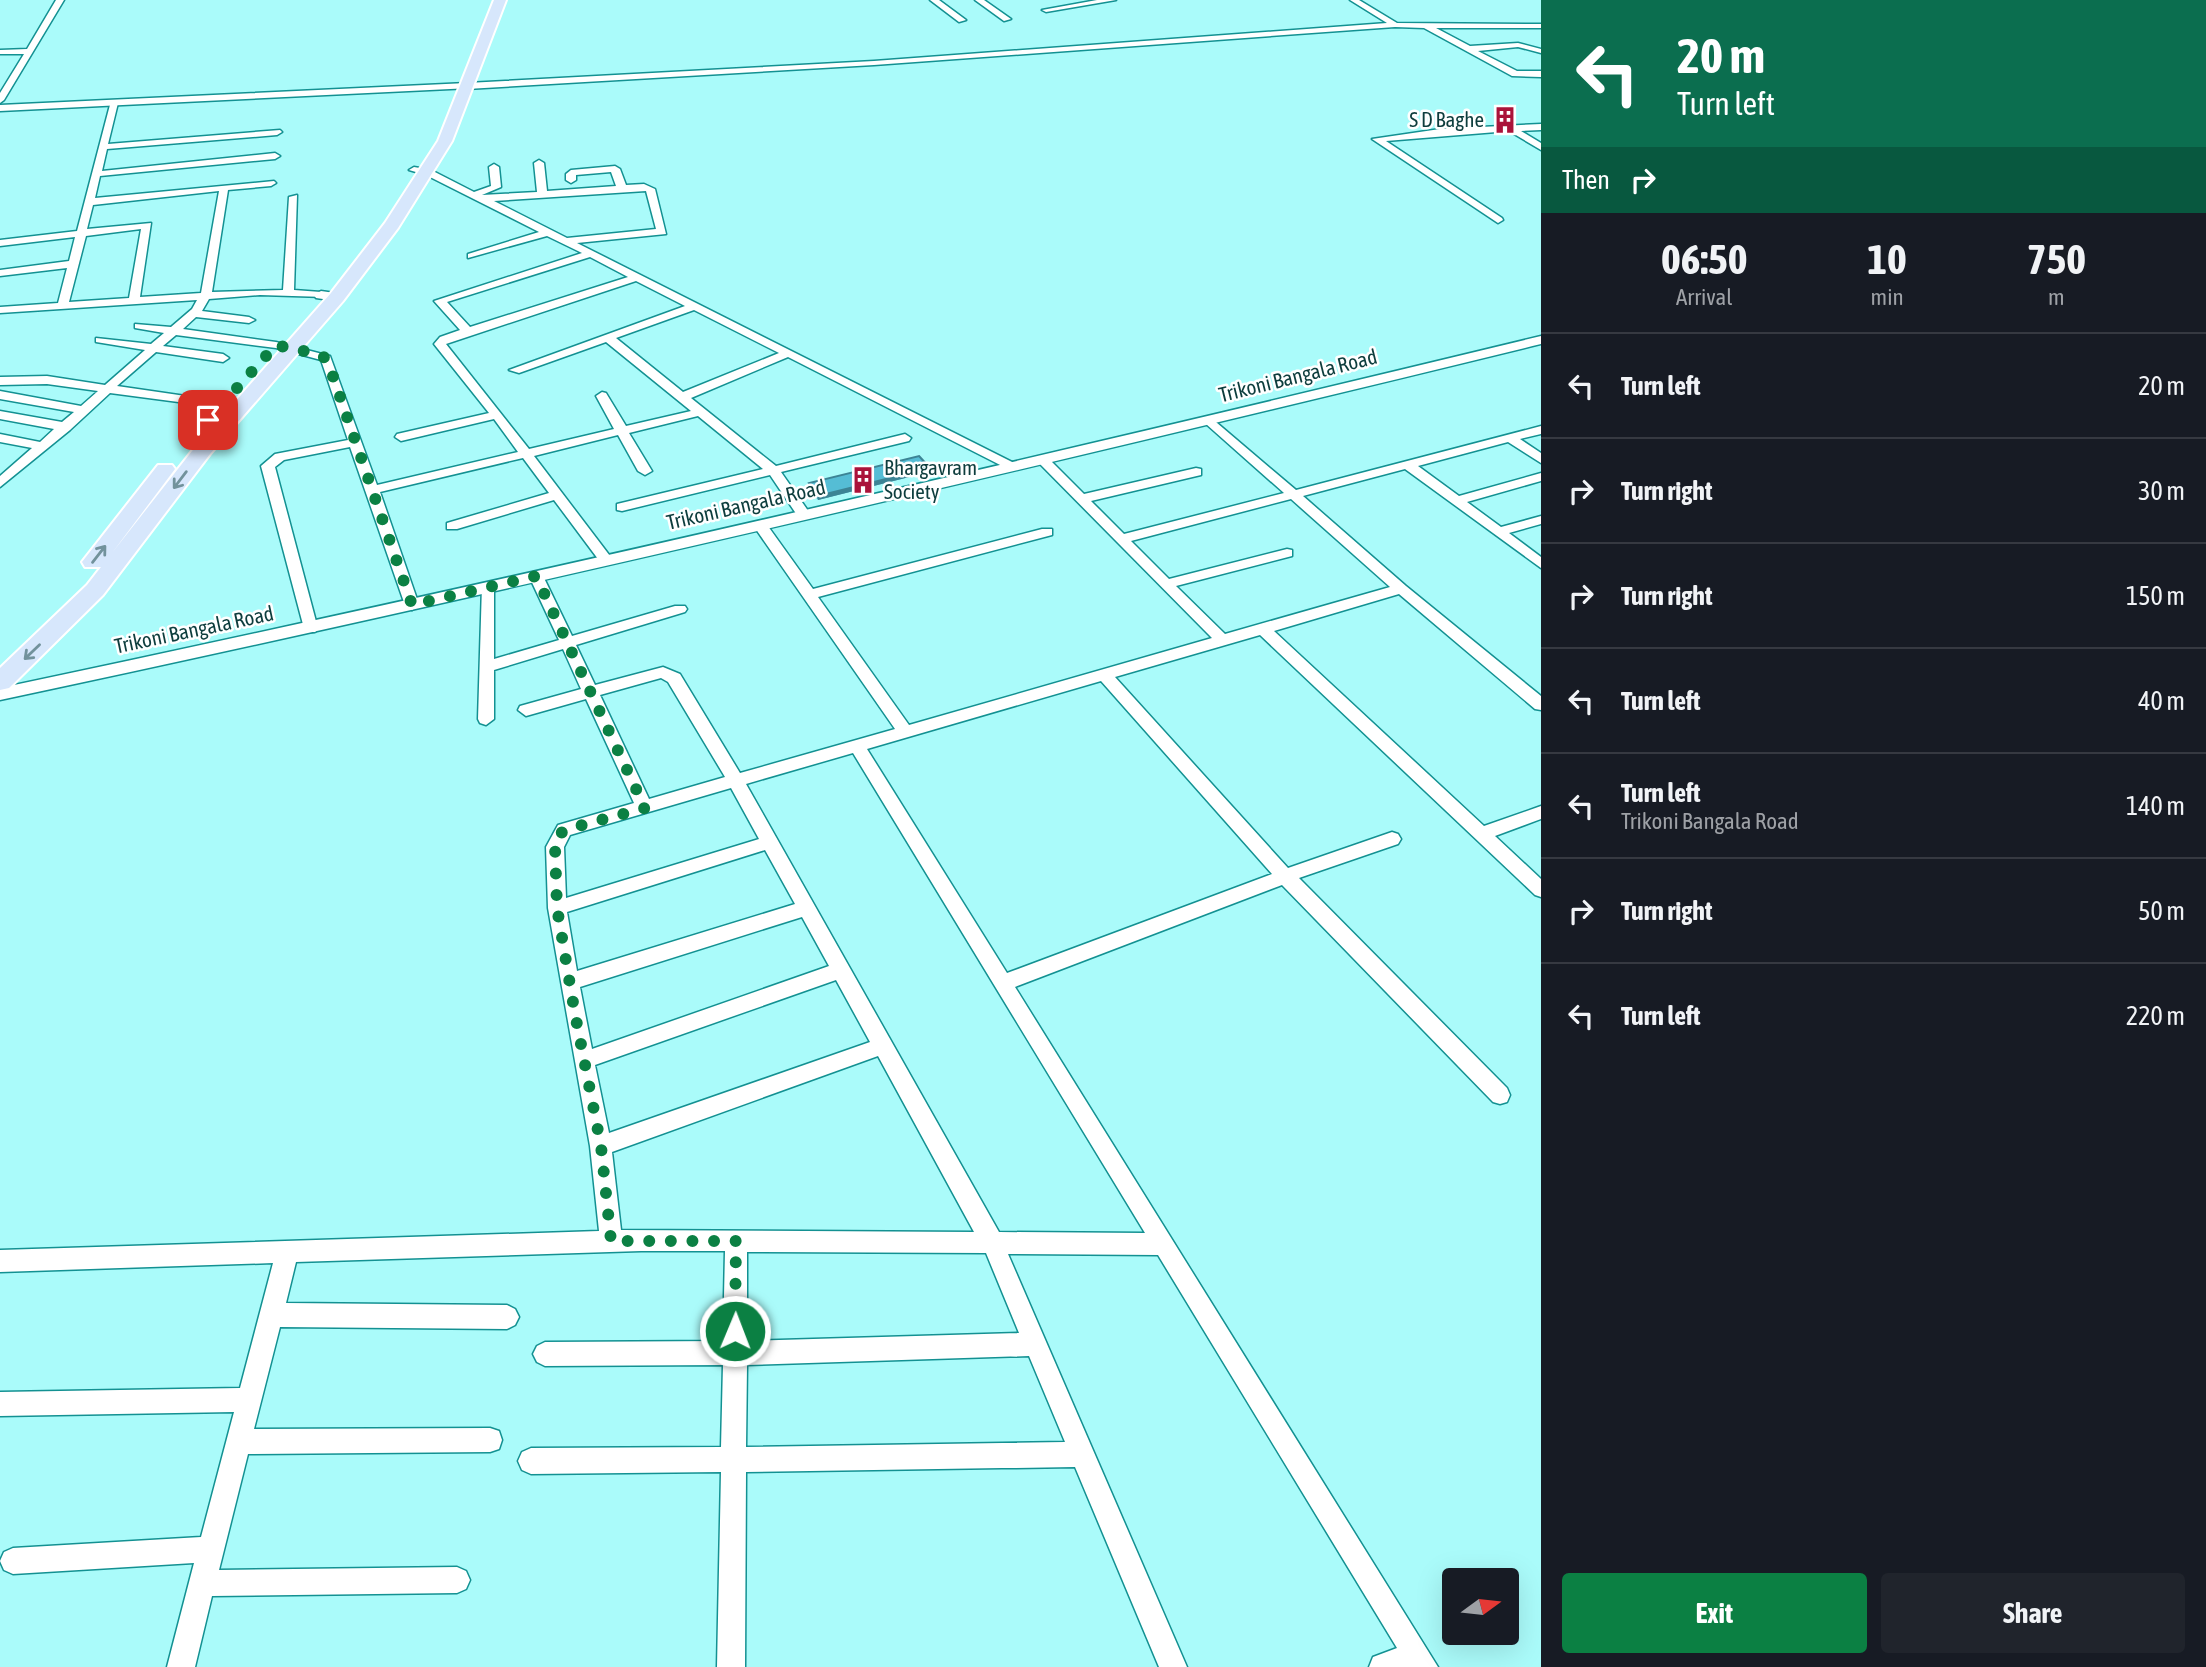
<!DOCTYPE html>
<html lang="en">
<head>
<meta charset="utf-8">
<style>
  body { margin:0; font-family:"Asap Condensed",sans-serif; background:#20242c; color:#f1f3f6; height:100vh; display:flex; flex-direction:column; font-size:26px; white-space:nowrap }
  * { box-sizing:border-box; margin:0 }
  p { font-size:23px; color:#9ea1a6 }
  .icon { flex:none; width:38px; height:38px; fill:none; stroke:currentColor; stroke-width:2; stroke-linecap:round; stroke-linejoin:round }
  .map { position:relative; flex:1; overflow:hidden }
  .side { display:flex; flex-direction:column; background:#171b24; width:665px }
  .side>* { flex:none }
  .hud { background:#0b6e4f; color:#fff; overflow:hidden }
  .needle { width:46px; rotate:75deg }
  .controls { position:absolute; left:1442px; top:1568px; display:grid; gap:14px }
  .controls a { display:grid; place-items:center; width:77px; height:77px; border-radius:7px; background:#171b24; box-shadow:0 7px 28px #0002; font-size:35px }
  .pin { position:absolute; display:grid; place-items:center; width:60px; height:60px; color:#fff; margin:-30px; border-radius:14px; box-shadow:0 4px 10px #0006 }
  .me { position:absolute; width:77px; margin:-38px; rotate:1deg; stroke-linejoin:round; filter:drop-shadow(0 0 5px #0008) }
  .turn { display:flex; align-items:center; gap:24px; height:147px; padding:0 21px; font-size:32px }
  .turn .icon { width:91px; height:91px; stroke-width:2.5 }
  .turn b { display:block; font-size:49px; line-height:60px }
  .then { display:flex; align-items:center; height:66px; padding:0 21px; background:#0003; gap:14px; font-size:26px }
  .eta { display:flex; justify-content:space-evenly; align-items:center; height:119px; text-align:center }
  .eta b { font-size:42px; font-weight:700; line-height:49px }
  .primary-button { display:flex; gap:14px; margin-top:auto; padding:14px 21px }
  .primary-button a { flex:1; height:80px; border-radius:7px; background:#0b8043; color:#fff; font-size:28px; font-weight:700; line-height:80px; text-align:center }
  .primary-button a+a { background:#20242c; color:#f1f3f6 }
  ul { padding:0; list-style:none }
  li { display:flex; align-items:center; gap:21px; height:105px; padding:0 21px; border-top:2px solid #363941 }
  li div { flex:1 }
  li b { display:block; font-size:26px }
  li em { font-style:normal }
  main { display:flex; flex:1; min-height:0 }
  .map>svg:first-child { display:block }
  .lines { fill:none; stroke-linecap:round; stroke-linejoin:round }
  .minor-casing { stroke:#139192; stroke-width:3 }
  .tertiary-casing { stroke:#139192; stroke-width:3 }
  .primary-casing { stroke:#fff; stroke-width:4 }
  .minor { fill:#fff; fill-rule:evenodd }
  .tertiary { fill:#fff; fill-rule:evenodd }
  .primary { fill:#d7e7fc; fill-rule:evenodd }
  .wall { fill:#49a3b7 }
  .shaded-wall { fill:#3c8495 }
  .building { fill:#55bdd5; stroke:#3c8495; stroke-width:2 }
  .oneway { stroke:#72929c }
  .route { stroke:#0b8043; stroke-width:12; stroke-dasharray:0 21.6 }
  .labels { text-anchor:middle; stroke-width:5; stroke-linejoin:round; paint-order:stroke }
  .far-poi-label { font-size:21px; fill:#0d3d3d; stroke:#fff; text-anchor:end }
  .far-street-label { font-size:21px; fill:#0d3d3d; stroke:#fff }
</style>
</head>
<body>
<main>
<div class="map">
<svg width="1541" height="1667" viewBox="0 0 1541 1667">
  <rect width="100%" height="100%" fill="#aafbfa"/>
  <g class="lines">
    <defs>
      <path id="minor" d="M 56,0 L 64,0 L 4,100 L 0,103 L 0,93 L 24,54 L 0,54 L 0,50 L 27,49 Z
        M 930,0 L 939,0 L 966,20 L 959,22 Z
        M 975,0 L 984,0 L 1011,19 L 1004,21 Z
        M 1097,0 L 1116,0 L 1046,12 L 1042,10 Z
        M 1350,0 L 1359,0 L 1397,23 L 1541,24 L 1541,28 L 1436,28 L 1470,46 L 1518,43 L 1541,49 L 1541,53 L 1518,47 L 1478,51 L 1517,71 L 1541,71 L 1541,77 L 1512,76 L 1424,28 L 1395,27 L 874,65 L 467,89 L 463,86 L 467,83 L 874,61 L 1387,23 Z
        M 111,101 L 118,103 L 108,144 L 280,130 L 282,132 L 277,135 L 107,149 L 102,171 L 275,153 L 280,156 L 275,159 L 100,176 L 95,198 L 274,181 L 276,183 L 271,186 L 228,190 L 212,292 L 283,290 L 289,197 L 297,195 L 294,290 L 321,292 L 325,293 L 325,297 L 260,295 L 209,299 L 202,311 L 249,317 L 255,320 L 249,323 L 196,317 L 183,329 L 276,342 L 330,356 L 377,485 L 518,452 L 494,419 L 401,441 L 395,437 L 397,434 L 489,413 L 434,344 L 440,337 L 460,330 L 434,301 L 582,253 L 547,236 L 468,258 L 468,254 L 539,232 L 426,175 L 409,170 L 414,167 L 431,170 L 474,192 L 491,186 L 489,167 L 494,164 L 499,167 L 501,187 L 482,195 L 537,192 L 534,163 L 539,160 L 544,163 L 547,191 L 616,186 L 611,172 L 576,175 L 576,180 L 571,183 L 566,180 L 566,174 L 571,170 L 615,166 L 620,169 L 626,185 L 644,184 L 655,189 L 666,234 L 577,243 L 1020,466 L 1018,469 L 1008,469 L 788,357 L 691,398 L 776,466 L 905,434 L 911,438 L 909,441 L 781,472 L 811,515 L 804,519 L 799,518 L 770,475 L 622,511 L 617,510 L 617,504 L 763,469 L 698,416 L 629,433 L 652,471 L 645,475 L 638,471 L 618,435 L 534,456 L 613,560 L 606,564 L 601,563 L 554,500 L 457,529 L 447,529 L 447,523 L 549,493 L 523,458 L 380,492 L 419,605 L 412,610 L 405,605 L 350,447 L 284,460 L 275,467 L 318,629 L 315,632 L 305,632 L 261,466 L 275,454 L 348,440 L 321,360 L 276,348 L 176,335 L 163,346 L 223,354 L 229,358 L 223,362 L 156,352 L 117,386 L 220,401 L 224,402 L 224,408 L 110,393 L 70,430 L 0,487 L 0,476 L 32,448 L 0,442 L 0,434 L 40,442 L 54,429 L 0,419 L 0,411 L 62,422 L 74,412 L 0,399 L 0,391 L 81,406 L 98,391 L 47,384 L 0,385 L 0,377 L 47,376 L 105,385 L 145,350 L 96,342 L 96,338 L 151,344 L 164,333 L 135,328 L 135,324 L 171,327 L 192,309 L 197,300 L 0,313 L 0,307 L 58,303 L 67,268 L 0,276 L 0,270 L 69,261 L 75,237 L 0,246 L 0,240 L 77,231 ZM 219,191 L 201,293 L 140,297 L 151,223 L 87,229 L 93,205 ZM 646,191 L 656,229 L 567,238 L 494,201 ZM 141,229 L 129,298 L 69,302 L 86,236 ZM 590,257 L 628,277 L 470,327 L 447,302 ZM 636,281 L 685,306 L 509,370 L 519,373 L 606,342 L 691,411 L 626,426 L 606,393 L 602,392 L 596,396 L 614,429 L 529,449 L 446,344 ZM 694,310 L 779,353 L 683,392 L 616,338 Z
        M 1541,124 L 1541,130 L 1521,131 L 1541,143 L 1541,150 L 1509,131 L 1386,141 L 1502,218 L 1503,220 L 1498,223 L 1372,139 L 1440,129 Z
        M 1210,417 L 1296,490 L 1541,426 L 1541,434 L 1520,439 L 1541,453 L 1541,463 L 1508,442 L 1418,466 L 1459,496 L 1541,473 L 1541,481 L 1467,502 L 1501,527 L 1541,516 L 1541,524 L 1509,533 L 1541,557 L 1541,568 L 1405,469 L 1303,496 L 1406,586 L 1541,696 L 1541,710 L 1535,709 L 1399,594 L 1274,631 L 1484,826 L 1541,806 L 1541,819 L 1495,836 L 1541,879 L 1541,897 L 1535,895 L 1260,635 L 1115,677 L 1288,868 L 1392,832 L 1398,834 L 1401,839 L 1398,844 L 1299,878 L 1507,1088 L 1510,1095 L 1507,1102 L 1500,1104 L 1493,1102 L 1282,885 L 1015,987 L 1438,1667 L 1369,1667 L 1373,1657 L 1397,1648 L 1158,1255 L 1008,1254 L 1187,1667 L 1159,1667 L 1075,1467 L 746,1472 L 745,1667 L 717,1667 L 721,1472 L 531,1474 L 522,1470 L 518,1461 L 522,1452 L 531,1448 L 721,1447 L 723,1365 L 545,1366 L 537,1362 L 533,1354 L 537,1346 L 545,1342 L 723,1341 L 725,1251 L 641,1251 L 296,1262 L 286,1303 L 507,1305 L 515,1309 L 519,1317 L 515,1325 L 507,1329 L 280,1327 L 254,1429 L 490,1428 L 499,1431 L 502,1440 L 499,1449 L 490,1452 L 248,1454 L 219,1570 L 457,1567 L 466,1571 L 470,1580 L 466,1589 L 457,1593 L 212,1596 L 195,1667 L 167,1667 L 194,1563 L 13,1574 L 4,1570 L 0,1561 L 4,1552 L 13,1548 L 201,1537 L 234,1412 L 0,1416 L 0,1392 L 240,1388 L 273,1263 L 0,1272 L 0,1250 L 599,1231 L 590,1146 L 548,908 L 546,847 L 558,825 L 634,803 L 586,699 L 526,716 L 518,710 L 520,706 L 581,689 L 563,649 L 494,670 L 494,719 L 486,725 L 480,723 L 478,719 L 482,585 L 492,585 L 494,588 L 494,659 L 559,640 L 529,576 L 531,573 L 536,572 L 543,576 L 572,636 L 675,606 L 685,606 L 687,609 L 685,612 L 576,645 L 595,685 L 663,667 L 680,674 L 740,773 L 895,729 L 753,525 L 755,522 L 765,522 L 813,589 L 1042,529 L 1052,529 L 1052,535 L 818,597 L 909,725 L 1212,638 L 1036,460 L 1042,456 L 1047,457 L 1084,494 L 1196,468 L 1201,469 L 1201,475 L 1091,501 L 1124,534 L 1284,493 L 1206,424 L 1206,418 ZM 1291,499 L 1390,587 L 1225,634 L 1176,586 L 1292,556 L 1292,550 L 1287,549 L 1169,579 L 1131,541 ZM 661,678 L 668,682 L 725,777 L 649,799 L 600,695 ZM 1101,681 L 1272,874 L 1007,973 L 867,749 ZM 853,753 L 1145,1233 L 999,1232 L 746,784 ZM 731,788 L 759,839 L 566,898 L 564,847 L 570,835 ZM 765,850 L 795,904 L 577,971 L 567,912 ZM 802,917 L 829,966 L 592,1049 L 580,987 ZM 836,980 L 870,1042 L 609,1133 L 595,1065 ZM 878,1056 L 974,1232 L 621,1230 L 612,1152 ZM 747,1252 L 986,1253 L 1019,1333 L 747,1341 ZM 1029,1356 L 1065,1442 L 746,1447 L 747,1365 Z"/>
      <path id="tertiary" d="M 467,83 L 471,84 L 471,88 L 0,111 L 0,105 Z
        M 321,291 L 342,294 L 344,297 L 337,301 L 316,298 L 314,295 Z
        M 1541,336 L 1541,344 C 1029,469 516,590 0,700 L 0,688 C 516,579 1029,460 1541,336 Z"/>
      <path id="primary" d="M 494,0 L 506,0 L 452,141 L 398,228 L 343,301 L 210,454 L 103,595 L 9,688 L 0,690 L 0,668 L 87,585 L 101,567 L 85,567 L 82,562 L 158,465 L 172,465 L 175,469 L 112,553 L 196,446 L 331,293 L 385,223 L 438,141 Z"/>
    </defs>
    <use href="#minor" class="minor-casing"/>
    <use href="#tertiary" class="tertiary-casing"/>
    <use href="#primary" class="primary-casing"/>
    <use href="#minor" class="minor"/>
    <use href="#tertiary" class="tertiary"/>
    <use href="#primary" class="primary"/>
  </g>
  <path class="wall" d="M 930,468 L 929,472 L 818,500 L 808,487 L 809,483 Z"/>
  <path class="shaded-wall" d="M 930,468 L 929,472 L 818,500 L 818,496 Z"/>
  <path class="building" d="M 919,456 L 930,468 L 818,496 L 809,483 Z"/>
  <defs><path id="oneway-shaft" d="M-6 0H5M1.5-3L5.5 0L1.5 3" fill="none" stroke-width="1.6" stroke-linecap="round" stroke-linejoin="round" transform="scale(1.75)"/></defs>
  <g class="oneway">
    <use href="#oneway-shaft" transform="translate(180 480) rotate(127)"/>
    <use href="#oneway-shaft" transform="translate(99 554) rotate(-52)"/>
    <use href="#oneway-shaft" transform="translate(32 652) rotate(136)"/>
  </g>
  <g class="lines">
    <path class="route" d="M 208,420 L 276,345 L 322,355 L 328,362 L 412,605 L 536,576 L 645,808 L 564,830 L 556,839 L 555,847 L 557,908 L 575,1014 L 601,1146 L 611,1241 L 736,1241 L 735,1331"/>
  </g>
  <defs>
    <symbol id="building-bare" viewBox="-9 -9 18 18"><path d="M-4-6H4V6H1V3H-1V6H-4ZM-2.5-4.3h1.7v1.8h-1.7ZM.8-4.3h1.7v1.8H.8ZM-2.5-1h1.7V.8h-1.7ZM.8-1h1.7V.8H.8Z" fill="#aa133a" stroke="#fff" stroke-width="2.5" paint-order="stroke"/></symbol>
  </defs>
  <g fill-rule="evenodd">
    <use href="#building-bare" x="1486" y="101" width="38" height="38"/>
    <use href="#building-bare" x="844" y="461" width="38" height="38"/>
  </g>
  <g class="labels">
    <g class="far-poi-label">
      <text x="1484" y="127">S D Baghe</text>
      <text x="884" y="475" text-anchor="start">Bhargavram<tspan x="884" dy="24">Society</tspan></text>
    </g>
    <g class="far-street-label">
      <text transform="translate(1298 376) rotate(-14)" y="7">Trikoni Bangala Road</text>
      <text transform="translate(746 505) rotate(-13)" y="7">Trikoni Bangala Road</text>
      <text transform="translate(194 630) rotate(-12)" y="7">Trikoni Bangala Road</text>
    </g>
  </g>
</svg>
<div class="controls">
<a><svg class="needle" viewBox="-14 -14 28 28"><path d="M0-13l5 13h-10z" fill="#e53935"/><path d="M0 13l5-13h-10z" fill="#9ea1a6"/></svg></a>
</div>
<div class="pin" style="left:208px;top:420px;background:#d93025"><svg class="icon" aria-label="arrive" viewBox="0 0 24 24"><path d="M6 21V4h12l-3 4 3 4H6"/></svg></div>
<svg class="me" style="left:735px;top:1331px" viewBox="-20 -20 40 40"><circle r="17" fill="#0b8043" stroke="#fff" stroke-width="3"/><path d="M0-11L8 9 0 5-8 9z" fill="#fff"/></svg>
</div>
<section class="side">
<div class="hud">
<div class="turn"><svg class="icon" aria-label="left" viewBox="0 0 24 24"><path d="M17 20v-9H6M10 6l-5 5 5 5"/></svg><div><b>20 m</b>Turn left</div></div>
<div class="then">Then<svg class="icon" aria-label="right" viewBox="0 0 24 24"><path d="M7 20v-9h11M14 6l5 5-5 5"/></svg></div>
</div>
<div class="eta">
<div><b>06:50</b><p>Arrival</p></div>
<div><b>10</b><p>min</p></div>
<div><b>750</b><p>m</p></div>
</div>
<ul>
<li><svg class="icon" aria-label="left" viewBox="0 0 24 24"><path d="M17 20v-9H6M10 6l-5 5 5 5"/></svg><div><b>Turn left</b></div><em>20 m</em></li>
<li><svg class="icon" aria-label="right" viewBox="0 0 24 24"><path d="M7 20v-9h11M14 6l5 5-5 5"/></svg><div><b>Turn right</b></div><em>30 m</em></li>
<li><svg class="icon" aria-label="right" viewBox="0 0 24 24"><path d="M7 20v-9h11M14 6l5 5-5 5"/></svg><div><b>Turn right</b></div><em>150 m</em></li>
<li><svg class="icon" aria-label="left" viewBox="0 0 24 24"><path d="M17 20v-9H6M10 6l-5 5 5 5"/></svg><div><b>Turn left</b></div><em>40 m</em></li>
<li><svg class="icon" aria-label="left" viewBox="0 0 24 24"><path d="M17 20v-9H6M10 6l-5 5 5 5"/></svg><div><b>Turn left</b><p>Trikoni Bangala Road</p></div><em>140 m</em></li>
<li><svg class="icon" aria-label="right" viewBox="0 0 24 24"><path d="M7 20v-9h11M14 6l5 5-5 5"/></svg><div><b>Turn right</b></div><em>50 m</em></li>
<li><svg class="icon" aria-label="left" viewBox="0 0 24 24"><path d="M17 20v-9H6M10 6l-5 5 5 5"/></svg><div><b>Turn left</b></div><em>220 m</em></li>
</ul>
<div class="primary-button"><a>Exit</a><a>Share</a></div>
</section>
</main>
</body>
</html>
